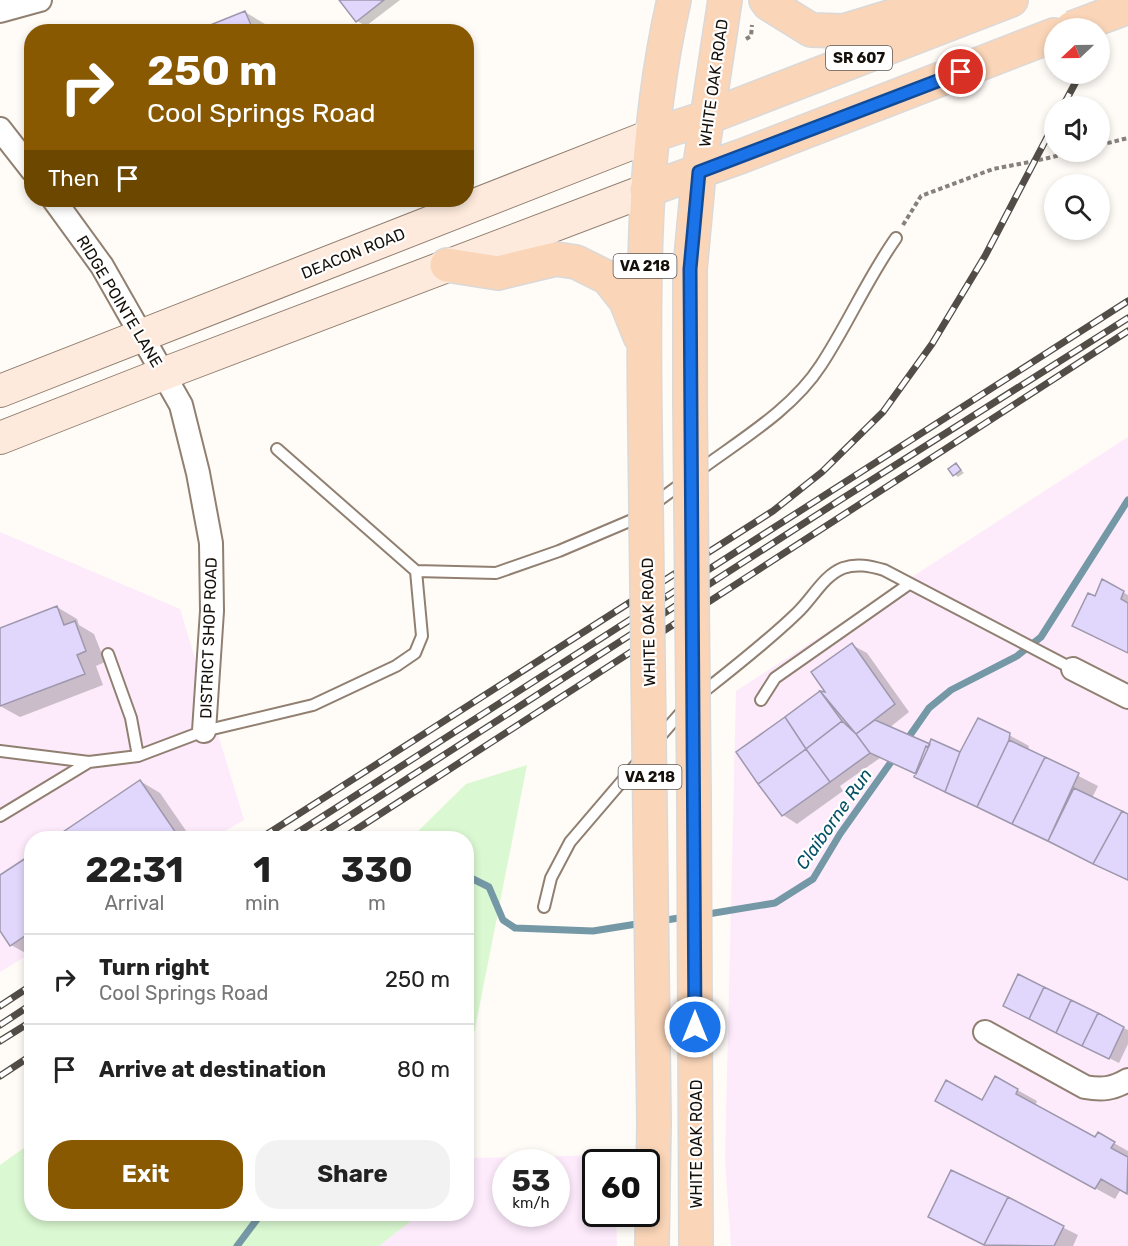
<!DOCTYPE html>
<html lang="en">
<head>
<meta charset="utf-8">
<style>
  body { margin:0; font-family:Rubik,sans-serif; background:#f2f2f2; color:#222; height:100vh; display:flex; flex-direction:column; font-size:22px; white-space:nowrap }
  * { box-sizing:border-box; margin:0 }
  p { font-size:20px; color:#767676 }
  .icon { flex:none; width:33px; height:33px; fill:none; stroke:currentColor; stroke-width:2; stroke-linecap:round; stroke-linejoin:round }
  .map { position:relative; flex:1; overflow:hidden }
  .panel { position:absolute; left:24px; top:831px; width:450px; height:390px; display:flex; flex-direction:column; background:#fff; border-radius:24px; box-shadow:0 3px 9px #0003 }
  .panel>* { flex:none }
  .top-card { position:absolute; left:24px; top:24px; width:450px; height:183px; border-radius:24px; box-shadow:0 3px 9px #0003; background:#885900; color:#fff; overflow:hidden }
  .needle { width:39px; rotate:248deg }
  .fabs { position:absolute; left:1044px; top:18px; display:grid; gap:12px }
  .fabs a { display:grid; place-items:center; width:66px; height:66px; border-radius:50%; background:#fff; box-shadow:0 3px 9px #0003; font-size:30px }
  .speed { position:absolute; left:492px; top:1149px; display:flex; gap:12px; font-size:30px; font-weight:700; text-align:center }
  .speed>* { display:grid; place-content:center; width:78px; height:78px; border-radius:50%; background:#fff; box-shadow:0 3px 9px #0003; line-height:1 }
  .speed small { font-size:15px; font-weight:400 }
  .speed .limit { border:3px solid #111; border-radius:9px; background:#fff; color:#111 }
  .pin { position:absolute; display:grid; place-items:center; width:51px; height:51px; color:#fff; margin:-26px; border:3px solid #fff; border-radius:50%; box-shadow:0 2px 6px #0007 }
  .me { position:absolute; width:66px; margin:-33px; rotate:0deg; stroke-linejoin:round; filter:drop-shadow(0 0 4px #0008) }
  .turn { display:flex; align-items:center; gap:21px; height:126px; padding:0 24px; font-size:27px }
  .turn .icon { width:78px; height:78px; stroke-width:2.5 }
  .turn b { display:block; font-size:42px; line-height:51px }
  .then { display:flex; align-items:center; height:57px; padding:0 24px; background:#0003; gap:12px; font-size:22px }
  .eta { display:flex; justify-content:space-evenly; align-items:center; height:102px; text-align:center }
  .eta b { font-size:36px; font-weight:700; line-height:42px }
  .button { display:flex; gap:12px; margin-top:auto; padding:12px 24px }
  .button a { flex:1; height:69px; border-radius:24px; background:#885900; color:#fff; font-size:24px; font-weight:700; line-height:69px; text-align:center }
  .button a+a { background:#f2f2f2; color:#222 }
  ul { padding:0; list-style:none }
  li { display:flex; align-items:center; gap:18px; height:90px; padding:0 24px; border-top:2px solid #e0e0e0 }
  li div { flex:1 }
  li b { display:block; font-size:22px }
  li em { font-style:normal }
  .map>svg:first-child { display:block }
  .commercial { fill:#fdebfc; fill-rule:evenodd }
  .green { fill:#daf8d1 }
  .shadow { fill:#0003 }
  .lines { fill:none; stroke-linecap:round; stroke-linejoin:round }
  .stream { stroke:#7498a5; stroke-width:7 }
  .building { fill:#e1d6fb; stroke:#9e98ad; stroke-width:1.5 }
  .lane-casing { stroke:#918071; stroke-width:14 }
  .street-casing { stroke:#918071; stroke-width:26 }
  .secondary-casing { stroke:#918071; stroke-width:34 }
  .primary-casing { stroke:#dad9d8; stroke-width:36 }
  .path { stroke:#86817c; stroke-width:4; stroke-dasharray:4.5 3; stroke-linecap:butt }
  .lane { stroke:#fff; stroke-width:10 }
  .street { stroke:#fff; stroke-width:22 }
  .secondary { stroke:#fdeadc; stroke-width:32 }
  .primary { stroke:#fad5b8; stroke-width:33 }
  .rail-casing { stroke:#524d47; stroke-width:7 }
  .rail { stroke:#fff; stroke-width:4.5; stroke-dasharray:14; stroke-linecap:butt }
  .primary-bridge-casing { stroke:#dad9d8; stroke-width:36; stroke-linecap:butt }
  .primary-bridge { stroke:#fad5b8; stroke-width:33 }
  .route-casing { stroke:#114b97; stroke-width:15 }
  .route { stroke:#1a73e8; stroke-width:10 }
  .labels { text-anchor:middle; stroke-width:4.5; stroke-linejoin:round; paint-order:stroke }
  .shield { fill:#fff; stroke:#5c5854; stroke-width:1.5 }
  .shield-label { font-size:15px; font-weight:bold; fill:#16100a }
  .street-label { font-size:16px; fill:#16100a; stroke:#fff }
  .water-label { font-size:18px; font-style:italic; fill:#045167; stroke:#fff }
</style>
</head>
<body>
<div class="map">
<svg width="1128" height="1246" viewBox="0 0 1128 1246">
  <rect width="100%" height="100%" fill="#fffbf7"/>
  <path class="commercial" d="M 1128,437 L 1128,1246 L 731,1246 L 725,1160 L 736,691 Z
    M 0,532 L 180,609 L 244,820 L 213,838 L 32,838 L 31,953 L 0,972 Z
    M 615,1155 L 615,1162 L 596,1162 L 596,1214 L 616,1214 L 617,1246 L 379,1246 L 420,1214 L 466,1214 L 467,1158 ZM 506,1162 L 556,1162 L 556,1214 L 506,1214 Z"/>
  <path class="green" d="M 527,765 L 475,1029 L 467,1066 L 466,838 L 411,838 L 466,784 Z
    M 31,1143 L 32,1214 L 420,1214 L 379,1246 L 0,1246 L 0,1165 Z"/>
  <path class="shadow" d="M 341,0 L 400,0 L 366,26 L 357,21 Z
    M 245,12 L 265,24 L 268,32 L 197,32 Z
    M 956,465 L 964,473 L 958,477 L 954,474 Z
    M 1103,581 L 1128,595 L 1128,653 L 1094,636 L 1096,598 Z
    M 57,607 L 77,619 L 79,625 L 94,634 L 105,662 L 96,666 L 103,685 L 20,717 L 0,706 L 0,629 Z
    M 852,645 L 867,653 L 909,712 L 889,728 L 930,746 L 962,755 L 1009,735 L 1029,746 L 1028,750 L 1098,786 L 1092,798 L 1128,816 L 1128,881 L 936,788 L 916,776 L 917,774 L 880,758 L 840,786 L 843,791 L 797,824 L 783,815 L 820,693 L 829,695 Z
    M 140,781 L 160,793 L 191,838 L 56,838 Z
    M 32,855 L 32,955 L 31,956 L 11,945 L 0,928 L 0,877 Z
    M 1019,976 L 1128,1030 L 1128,1044 L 1119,1063 L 1014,1011 Z
    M 996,1078 L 1037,1101 L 1035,1106 L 1096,1139 L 1098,1134 L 1128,1151 L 1128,1193 L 1121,1189 L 1115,1199 L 956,1112 L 983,1102 Z
    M 952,1172 L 1078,1235 L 1073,1246 L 986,1246 L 929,1217 Z"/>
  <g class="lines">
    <path class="stream" d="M 906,741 L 929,708 L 951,690 L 1017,656 L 1041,637 L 1128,500
      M 466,879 L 469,877 L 489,887 L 503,920 L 515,928 L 593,931 L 643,923
      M 702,915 L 775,903 L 813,879 L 840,834 L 896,755
      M 660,921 L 685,917
      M 237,1246 L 261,1214"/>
  </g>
  <path class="building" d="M 339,0 L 384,0 L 356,22 Z
    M 245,11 L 254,32 L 193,32 Z
    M 956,463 L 961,470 L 953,476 L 948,469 Z
    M 1102,579 L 1124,591 L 1121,599 L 1128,603 L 1128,653 L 1072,626 L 1088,593 L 1095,596 Z
    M 57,606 L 64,625 L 75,621 L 86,651 L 77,655 L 85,674 L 0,706 L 0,628 Z
    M 852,643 L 895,704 L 856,734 L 820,691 L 825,692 L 811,672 Z
    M 820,691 L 842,721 L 806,749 L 785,717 Z
    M 785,717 L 806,749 L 758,784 L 736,752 Z
    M 978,718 L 1010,733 L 1009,740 L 977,807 L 945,792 L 960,752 Z
    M 875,720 L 930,744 L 916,774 L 870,753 L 856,734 Z
    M 842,721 L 856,734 L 870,753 L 830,782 L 806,749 Z
    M 931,739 L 960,752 L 945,792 L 914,777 L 926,746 L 928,747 Z
    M 1009,740 L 1045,757 L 1012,824 L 977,807 Z
    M 806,749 L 830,782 L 782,816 L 758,784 Z
    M 1045,757 L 1079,773 L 1048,841 L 1012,824 Z
    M 140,780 L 176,833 L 167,838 L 54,838 Z
    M 1074,788 L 1122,811 L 1093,864 L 1048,841 Z
    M 1122,811 L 1128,814 L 1128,880 L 1093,864 Z
    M 32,854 L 32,931 L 10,946 L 0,931 L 0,875 Z
    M 1018,974 L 1044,987 L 1029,1019 L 1003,1006 Z
    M 1044,987 L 1071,1000 L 1056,1033 L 1029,1019 Z
    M 1071,1000 L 1098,1013 L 1082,1046 L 1056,1033 Z
    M 1098,1013 L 1124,1027 L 1109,1059 L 1082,1046 Z
    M 995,1076 L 1018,1089 L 1016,1094 L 1095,1137 L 1098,1132 L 1115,1142 L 1111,1148 L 1128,1157 L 1127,1194 L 1101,1179 L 1095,1189 L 935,1101 L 946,1080 L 982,1100 Z
    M 951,1170 L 1008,1197 L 984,1245 L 928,1217 Z
    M 1008,1197 L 1064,1226 L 1054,1246 L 984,1245 Z"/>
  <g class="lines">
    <defs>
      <path id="lane" d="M 277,449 L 416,571 L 496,573 L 559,551 L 632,520 L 685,481
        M 697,472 C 740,440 792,410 821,365 C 848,324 867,279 896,238
        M 108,654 L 131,718 L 138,756
        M 698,696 C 732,669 766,643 797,613 C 813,598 823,576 843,568 C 857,563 870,566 884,570 L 1073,669
        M 761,700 L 775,678 L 909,584
        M 657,740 L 684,709
        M 0,751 L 89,762 L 138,756 L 204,731 L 313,705 L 396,666 L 415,653 L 422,636 L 416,571
        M 0,816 L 89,762
        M 544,907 L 551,878 L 570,842 L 641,759"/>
      <path id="street" d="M 0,11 L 40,0
        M 0,129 L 32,170
        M 54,200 L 102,266 L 181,405 L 198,473 L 211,543 L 212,611 L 204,731
        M 1073,669 L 1128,697
        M 985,1032 L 1085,1087 C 1102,1090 1113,1089 1128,1080"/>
      <path id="secondary" d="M 0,391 L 653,135
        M 0,438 L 163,374 L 647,190"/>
      <path id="primary" d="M 766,0 L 769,4 L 811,30 L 844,31 L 942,1 L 952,0
        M 653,135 L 708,117 L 1011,0
        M 647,190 L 742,156 L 1054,35
        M 447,265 L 498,273 L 556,259 L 576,262 L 608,278 L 626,301 L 640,336
        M 690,404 L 690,269 L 699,172 L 725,0
        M 645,430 C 643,286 642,140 674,0
        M 694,798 L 696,1246
        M 652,1246 L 654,1123"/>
    </defs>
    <use href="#lane" class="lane-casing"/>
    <use href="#street" class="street-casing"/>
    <use href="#secondary" class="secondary-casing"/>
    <use href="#primary" class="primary-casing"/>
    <path class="path" d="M 746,39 L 751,36 L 752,25
      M 1100,145 L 1128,138
      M 903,225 L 921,196 L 993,169 L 1035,161 L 1074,152"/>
    <use href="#lane" class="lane"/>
    <use href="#street" class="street"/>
    <use href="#secondary" class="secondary"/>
    <use href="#primary" class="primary"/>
    <defs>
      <path id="rail" d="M 1100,37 L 1118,0
        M 1063,106 L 1080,74
        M 261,838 L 773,511 L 822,472 L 883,412 L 932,344 L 985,256 L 1054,124
        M 289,838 L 1128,301
        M 315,838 L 840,500 L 1128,318
        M 343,838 L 1128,331
        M 0,1006 L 32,985
        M 0,1025 L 32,1004
        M 0,1041 L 32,1021
        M 0,1076 L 32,1055"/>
    </defs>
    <use href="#rail" class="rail-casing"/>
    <use href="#rail" class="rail"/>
    <defs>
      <path id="primary-bridge" d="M 1072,28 L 1128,7
        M 690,404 L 694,798
        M 645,430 L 654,1123"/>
    </defs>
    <use href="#primary-bridge" class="primary-bridge-casing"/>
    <use href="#primary-bridge" class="primary-bridge"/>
  </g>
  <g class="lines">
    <defs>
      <path id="route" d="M 695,1027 L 690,269 L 699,172 L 961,72"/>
    </defs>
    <use href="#route" class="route-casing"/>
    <use href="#route" class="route"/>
  </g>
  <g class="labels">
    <g class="shield">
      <rect x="826" y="46" width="66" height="24" rx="4.5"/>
      <rect x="613.5" y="254" width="63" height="24" rx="4.5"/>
      <rect x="618.5" y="765" width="63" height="24" rx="4.5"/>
    </g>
    <g class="shield-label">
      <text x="859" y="63">SR 607</text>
      <text x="645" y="271">VA 218</text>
      <text x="650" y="782">VA 218</text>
    </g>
    <g class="street-label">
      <text transform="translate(713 83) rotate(-82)" y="6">WHITE OAK ROAD</text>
      <text transform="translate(353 253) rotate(-22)" y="6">DEACON ROAD</text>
      <text transform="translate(120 301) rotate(59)" y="6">RIDGE POINTE LANE</text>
      <text transform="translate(648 622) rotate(-91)" y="6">WHITE OAK ROAD</text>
      <text transform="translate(208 638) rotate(-88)" y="6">DISTRICT SHOP ROAD</text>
      <text transform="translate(696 1144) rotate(-90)" y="6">WHITE OAK ROAD</text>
    </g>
    <g class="water-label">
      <text transform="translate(834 819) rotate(-55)" y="6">Claiborne Run</text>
    </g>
  </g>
</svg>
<div class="fabs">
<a><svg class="needle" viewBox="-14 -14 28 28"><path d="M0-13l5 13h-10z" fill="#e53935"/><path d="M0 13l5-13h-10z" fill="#767676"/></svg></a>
<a><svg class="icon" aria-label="sound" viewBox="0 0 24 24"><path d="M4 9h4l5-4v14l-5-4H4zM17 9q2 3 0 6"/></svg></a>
<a><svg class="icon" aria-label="search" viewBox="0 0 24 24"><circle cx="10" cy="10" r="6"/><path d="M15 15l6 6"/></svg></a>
</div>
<div class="speed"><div>53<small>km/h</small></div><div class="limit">60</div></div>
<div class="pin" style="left:961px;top:72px;background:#d93025"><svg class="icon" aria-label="arrive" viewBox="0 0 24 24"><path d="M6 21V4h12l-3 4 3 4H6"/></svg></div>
<svg class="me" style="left:695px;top:1027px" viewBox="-20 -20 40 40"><circle r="17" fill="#1a73e8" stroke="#fff" stroke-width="3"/><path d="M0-11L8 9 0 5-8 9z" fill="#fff"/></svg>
<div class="top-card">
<div class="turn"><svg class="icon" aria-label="right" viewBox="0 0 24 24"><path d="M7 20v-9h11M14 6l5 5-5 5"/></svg><div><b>250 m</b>Cool Springs Road</div></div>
<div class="then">Then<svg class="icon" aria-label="arrive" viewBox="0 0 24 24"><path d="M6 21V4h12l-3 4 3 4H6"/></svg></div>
</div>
<section class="panel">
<div class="eta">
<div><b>22:31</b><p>Arrival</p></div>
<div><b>1</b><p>min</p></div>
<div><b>330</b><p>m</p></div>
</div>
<ul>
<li><svg class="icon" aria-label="right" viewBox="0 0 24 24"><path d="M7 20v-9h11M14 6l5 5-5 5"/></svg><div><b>Turn right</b><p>Cool Springs Road</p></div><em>250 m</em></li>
<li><svg class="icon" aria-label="arrive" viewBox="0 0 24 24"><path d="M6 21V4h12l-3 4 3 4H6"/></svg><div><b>Arrive at destination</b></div><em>80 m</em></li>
</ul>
<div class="button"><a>Exit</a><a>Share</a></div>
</section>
</div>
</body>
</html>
